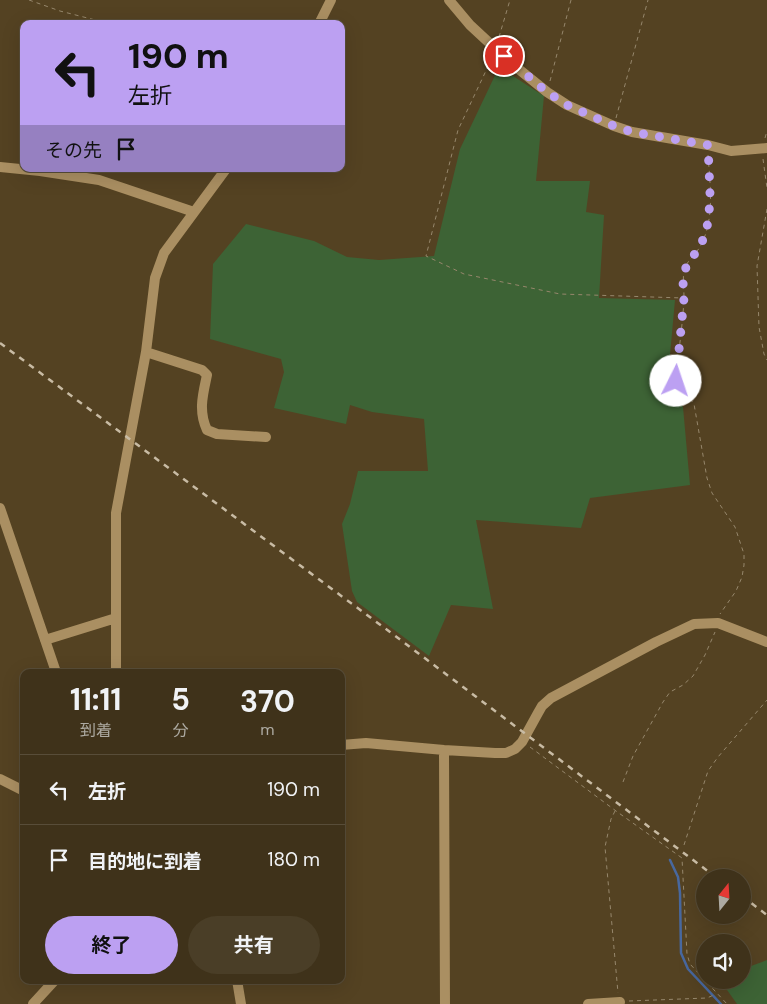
<!DOCTYPE html>
<html lang="ja">
<head>
<meta charset="utf-8">
<style>
  body { margin:0; font-family:"DM Sans","Noto Sans JP",sans-serif; background:#4a3e27; color:#f1f3f6; height:100vh; display:flex; flex-direction:column; font-size:19px; white-space:nowrap }
  * { box-sizing:border-box; margin:0 }
  p { font-size:16px; color:#adaaa2 }
  .icon { flex:none; width:28px; height:28px; fill:none; stroke:currentColor; stroke-width:2; stroke-linecap:round; stroke-linejoin:round }
  .map { position:relative; flex:1; overflow:hidden }
  .drawer { position:absolute; left:20px; top:669px; width:325px; height:315px; display:flex; flex-direction:column; background:#3f321a; border-radius:10px; box-shadow:0 5px 20px #0002,0 0 0 1px #584d39 }
  .drawer>* { flex:none }
  .top-card { position:absolute; left:20px; top:20px; width:325px; height:152px; border-radius:10px; box-shadow:0 5px 20px #0002,0 0 0 1px #584d39; background:#bca0f2; color:#111; overflow:hidden }
  .needle { width:32px; rotate:18deg }
  .tools { position:absolute; left:696px; top:869px; display:grid; gap:10px }
  .tools a { display:grid; place-items:center; width:55px; height:55px; border-radius:50%; background:#3f321a; box-shadow:0 5px 20px #0002,0 0 0 1px #584d39; font-size:25px }
  .pin { position:absolute; display:grid; place-items:center; width:42px; height:42px; color:#fff; margin:-21px; border:2px solid #fff; border-radius:50%; box-shadow:0 1px 5px #0007 }
  .me { position:absolute; width:55px; margin:-28px; rotate:4deg; stroke-linejoin:round; filter:drop-shadow(0 0 4px #0008) }
  .turn { display:flex; align-items:center; gap:18px; height:105px; padding:0 25px; font-size:22px }
  .turn .icon { width:65px; height:65px; stroke-width:2.5 }
  .turn b { display:block; font-size:35px; line-height:42px }
  .then { display:flex; align-items:center; height:48px; padding:0 25px; background:#0003; gap:10px; font-size:19px }
  .eta { display:flex; justify-content:space-evenly; align-items:center; height:85px; text-align:center }
  .eta b { font-size:30px; font-weight:700; line-height:35px }
  .button { display:flex; gap:10px; margin-top:auto; padding:10px 25px }
  .button a { flex:1; height:58px; border-radius:30px; background:#bca0f2; color:#111; font-size:20px; font-weight:700; line-height:58px; text-align:center }
  .button a+a { background:#4a3e27; color:#f1f3f6 }
  ul { padding:0; list-style:none }
  li { display:flex; align-items:center; gap:15px; height:70px; padding:0 25px; border-top:1px solid #584d39 }
  li div { flex:1 }
  li b { display:block; font-size:19px }
  li em { font-style:normal }
  .map>svg:first-child { display:block }
  .green { fill:#3d6335 }
  .lines { fill:none; stroke-linecap:round; stroke-linejoin:round }
  .stream { stroke:#48689f; stroke-width:2.5 }
  .path { stroke:#96876c; stroke-width:1; stroke-dasharray:4 4; stroke-linecap:butt }
  .street { stroke:#aa8f62; stroke-width:10 }
  .rail { stroke:#c8bba4; stroke-width:2.5; stroke-dasharray:6 6; stroke-linecap:butt }
  .route { stroke:#bca0f2; stroke-width:9; stroke-dasharray:0 16.2 }
</style>
</head>
<body>
<div class="map">
<svg width="767" height="1004" viewBox="0 0 767 1004">
  <rect width="100%" height="100%" fill="#544222"/>
  <path class="green" d="M 499,67 L 544,96 L 536,181 L 590,181 L 586,212 L 604,215 L 599,298 L 675,300 L 670,355 L 669,387 L 683,407 L 690,485 L 590,498 L 581,528 L 476,520 L 493,609 L 451,605 L 429,656 L 357,602 L 352,591 L 342,524 L 350,504 L 358,471 L 428,471 L 424,419 L 372,412 L 350,405 L 346,424 L 274,408 L 284,372 L 281,359 L 210,339 L 213,264 L 246,224 L 314,241 L 347,257 L 379,260 L 434,256 L 460,149 Z
    M 767,960 L 767,1004 L 737,1004 L 720,980 L 742,980 L 743,969 Z"/>
  <g class="lines">
    <path class="stream" d="M 670,860 L 678,877 L 680,893 L 681,953 L 688,969 L 721,1004"/>
    <path class="path" d="M 29,0 L 60,11 L 111,24
      M 499,37 L 510,0
      M 492,58 L 458,130 L 426,256 L 464,274 L 560,294 L 683,298
      M 550,81 L 571,0
      M 616,118 L 648,0
      M 765,138 L 767,131
      M 708,155 C 710,184 715,218 701,245 C 697,253 689,259 685,267 C 682,276 684,288 684,297 C 683,325 678,353 676,381 L 694,404 L 707,478 L 712,493 L 735,527 L 744,554 L 744,565 L 742,577 L 736,591 L 720,614
      M 763,159 L 767,188
      M 767,209 L 757,266 L 759,327 L 764,354 L 767,360
      M 530,747 L 616,811 L 682,858 L 687,954 L 690,964 L 727,1004
      M 623,782 L 633,756 L 663,702 L 670,692 L 683,685 L 693,676 L 705,655 L 715,632
      M 615,811 L 611,819 L 605,847 L 618,993
      M 684,845 L 708,771 L 718,757 L 767,700
      M 629,1001 L 707,998 L 716,994"/>
    <path class="street" d="M 449,0 L 470,25 L 511,63 L 547,92 L 567,105 L 614,126 L 632,132 L 708,145 L 731,151 L 767,148
      M 319,24 L 331,0
      M 0,167 L 40,171 L 99,180 L 194,212
      M 146,352 L 202,370 L 207,375 C 203,394 198,411 207,430 L 217,434 L 266,437
      M 0,508 L 56,672
      M 45,640 L 116,618
      M 116,672 L 116,513 L 146,352 L 155,278 L 164,253 L 226,169
      M 341,745 L 366,743 L 444,750 L 495,753 L 506,753 L 515,749 L 522,742 L 538,713 L 542,706 L 551,698 L 656,642 L 694,624 L 718,623 L 767,642
      M 444,750 L 445,1004
      M 0,779 L 24,791
      M 237,980 L 241,1004
      M 33,1004 L 55,980
      M 588,1004 L 620,1002"/>
    <path class="rail" d="M 0,343 L 390,632 L 717,878
      M 742,896 L 767,915"/>
  </g>
  <g class="lines">
    <path class="route" d="M 504,56 L 547,92 L 567,105 L 614,126 L 632,132 L 708,145 L 710,192 L 709,215 L 706,233 L 700,246 L 686,267 L 683,282 L 684,298 L 676,381"/>
  </g>
</svg>
<div class="tools">
<a><svg class="needle" viewBox="-14 -14 28 28"><path d="M0-13l5 13h-10z" fill="#e53935"/><path d="M0 13l5-13h-10z" fill="#adaaa2"/></svg></a>
<a><svg class="icon" aria-label="sound" viewBox="0 0 24 24"><path d="M4 9h4l5-4v14l-5-4H4zM17 9q2 3 0 6"/></svg></a>
</div>
<div class="pin" style="left:504px;top:56px;background:#d93025"><svg class="icon" aria-label="arrive" viewBox="0 0 24 24"><path d="M6 21V4h12l-3 4 3 4H6"/></svg></div>
<svg class="me" style="left:676px;top:381px" viewBox="-20 -20 40 40"><circle r="19" fill="#fff"/><path d="M0-13L10 11 0 6-10 11z" fill="#bca0f2"/></svg>
<div class="top-card">
<div class="turn"><svg class="icon" aria-label="left" viewBox="0 0 24 24"><path d="M17 20v-9H6M10 6l-5 5 5 5"/></svg><div><b>190 m</b>左折</div></div>
<div class="then">その先<svg class="icon" aria-label="arrive" viewBox="0 0 24 24"><path d="M6 21V4h12l-3 4 3 4H6"/></svg></div>
</div>
<section class="drawer">
<div class="eta">
<div><b>11:11</b><p>到着</p></div>
<div><b>5</b><p>分</p></div>
<div><b>370</b><p>m</p></div>
</div>
<ul>
<li><svg class="icon" aria-label="left" viewBox="0 0 24 24"><path d="M17 20v-9H6M10 6l-5 5 5 5"/></svg><div><b>左折</b></div><em>190 m</em></li>
<li><svg class="icon" aria-label="arrive" viewBox="0 0 24 24"><path d="M6 21V4h12l-3 4 3 4H6"/></svg><div><b>目的地に到着</b></div><em>180 m</em></li>
</ul>
<div class="button"><a>終了</a><a>共有</a></div>
</section>
</div>
</body>
</html>
